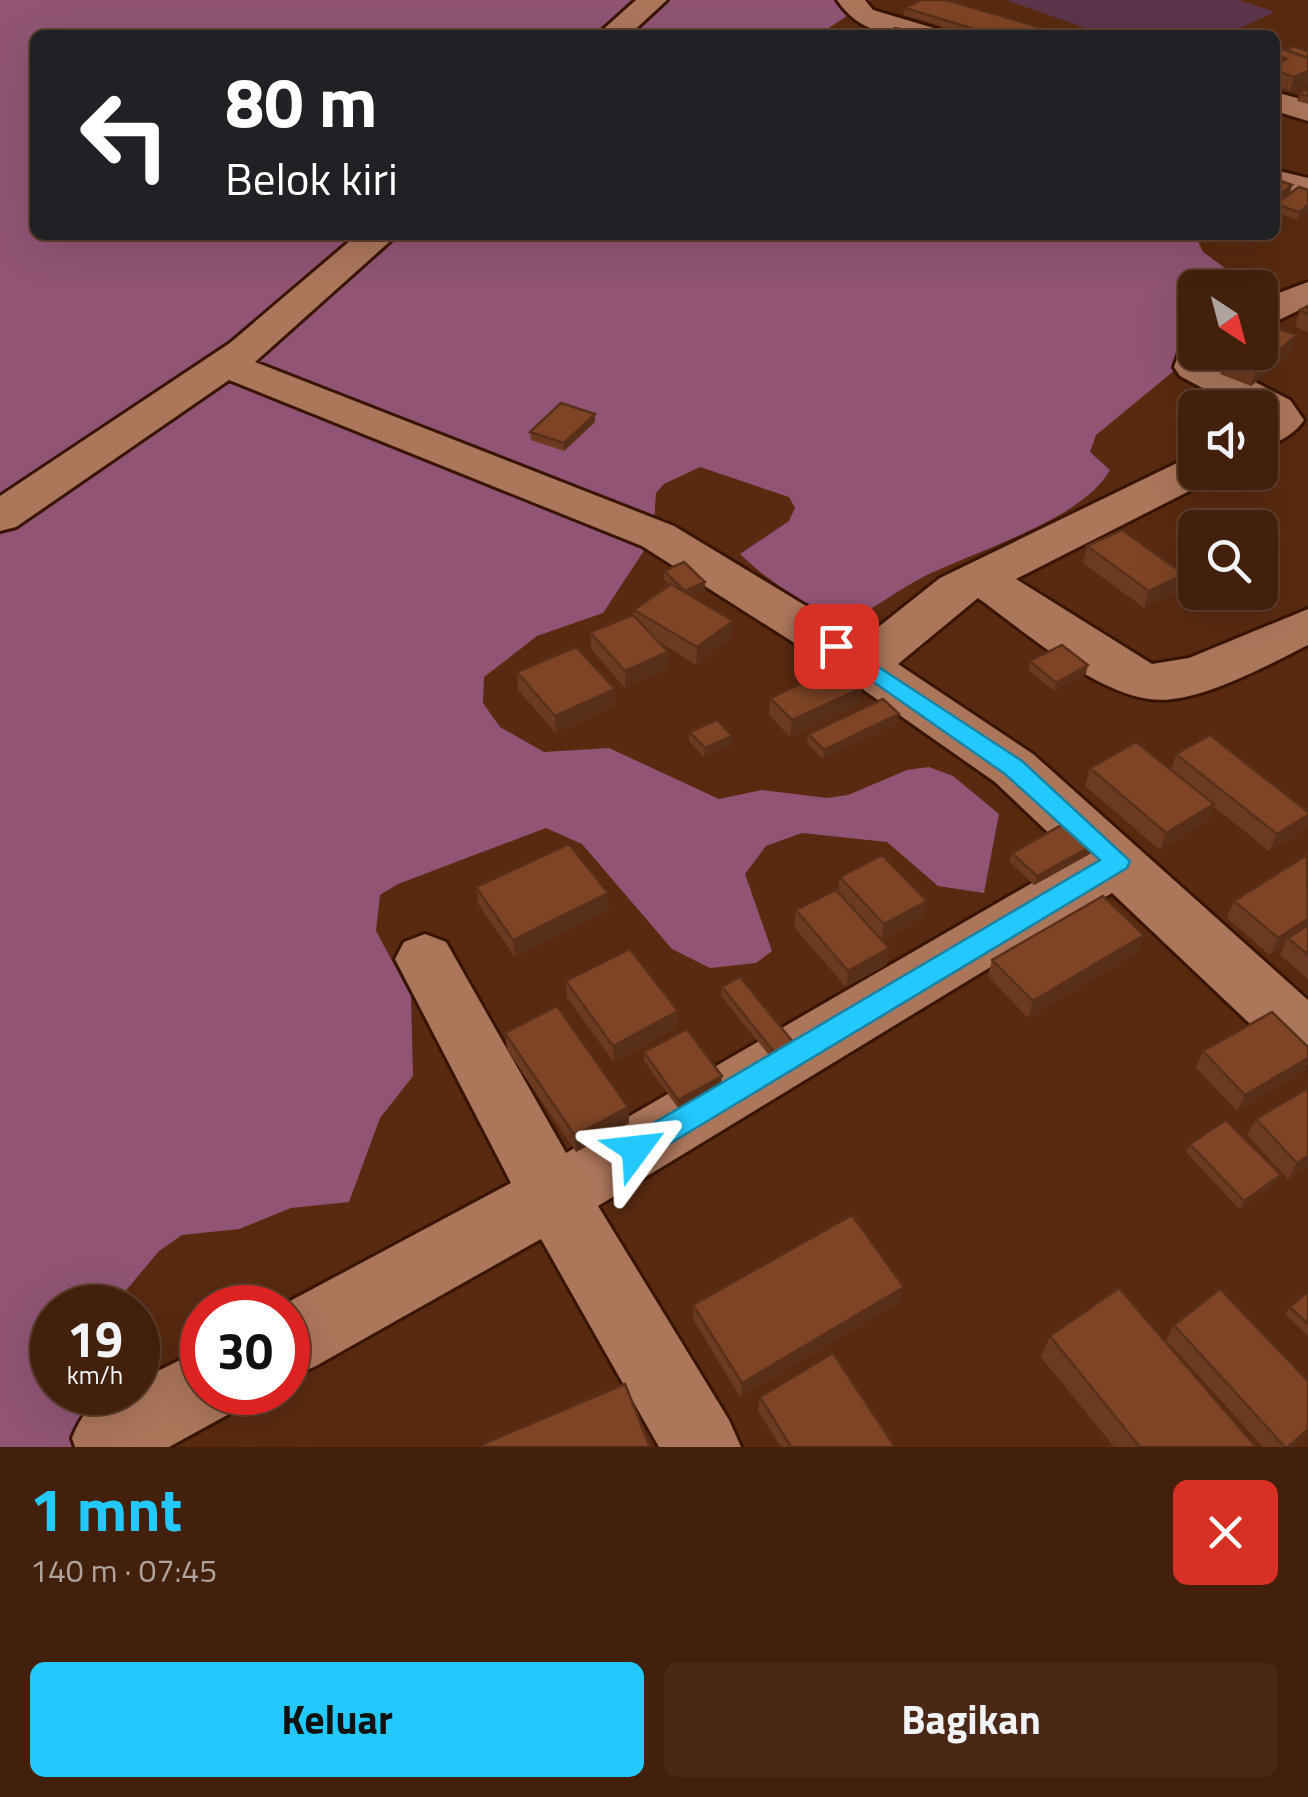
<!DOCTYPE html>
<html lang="id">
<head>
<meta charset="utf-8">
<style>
  body { margin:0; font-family:"Titillium Web",sans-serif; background:#4a2815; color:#f1f3f6; height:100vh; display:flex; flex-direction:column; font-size:38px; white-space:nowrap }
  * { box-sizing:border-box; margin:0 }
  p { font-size:32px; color:#afa39d }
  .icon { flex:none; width:55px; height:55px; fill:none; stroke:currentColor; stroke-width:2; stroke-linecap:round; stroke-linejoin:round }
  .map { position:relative; height:1447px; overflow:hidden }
  .sheet { display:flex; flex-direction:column; background:#43200c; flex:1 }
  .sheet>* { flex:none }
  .banner { position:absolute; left:30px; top:30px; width:1250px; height:210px; border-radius:15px; box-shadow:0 10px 40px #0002,0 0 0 2px #5b3e2d; background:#202124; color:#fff; overflow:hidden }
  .needle { width:65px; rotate:144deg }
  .controls { position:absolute; left:1178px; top:270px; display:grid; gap:20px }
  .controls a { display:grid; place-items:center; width:100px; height:100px; border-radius:15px; background:#43200c; box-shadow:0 10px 40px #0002,0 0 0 2px #5b3e2d; font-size:50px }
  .speed { position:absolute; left:30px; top:1285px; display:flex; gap:20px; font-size:50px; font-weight:700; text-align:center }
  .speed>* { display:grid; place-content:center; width:130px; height:130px; border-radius:50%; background:#43200c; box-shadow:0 10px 40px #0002,0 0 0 2px #5b3e2d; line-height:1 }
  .speed small { font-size:25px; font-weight:400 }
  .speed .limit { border:15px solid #d22; background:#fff; color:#111 }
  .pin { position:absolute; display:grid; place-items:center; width:85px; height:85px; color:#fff; margin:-42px; border-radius:20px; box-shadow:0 5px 15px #0006 }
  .me { position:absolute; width:110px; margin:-55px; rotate:60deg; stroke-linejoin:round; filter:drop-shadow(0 0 8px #0008) }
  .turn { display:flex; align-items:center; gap:35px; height:210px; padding:0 30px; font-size:45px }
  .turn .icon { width:130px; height:130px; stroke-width:2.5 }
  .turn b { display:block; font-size:70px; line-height:85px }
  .round { display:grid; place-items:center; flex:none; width:105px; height:105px; border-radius:15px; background:#4a2815 }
  .overview { display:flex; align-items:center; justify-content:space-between; height:170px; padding:0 30px }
  h1 { font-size:60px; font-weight:700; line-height:75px; color:#23c9fe }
  .cta { display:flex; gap:20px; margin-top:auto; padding:20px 30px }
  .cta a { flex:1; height:115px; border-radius:15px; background:#23c9fe; color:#111; font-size:40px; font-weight:700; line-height:115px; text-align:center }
  .cta a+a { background:#4a2815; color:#f1f3f6 }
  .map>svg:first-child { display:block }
  .green { fill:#5c354a }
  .forest { fill:#915475 }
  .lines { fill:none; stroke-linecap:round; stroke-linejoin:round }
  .street-casing { stroke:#381502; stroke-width:6 }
  .street { fill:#ac765b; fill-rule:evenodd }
  .wall { fill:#6c3a20 }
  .shaded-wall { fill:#58301a }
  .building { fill:#7e4425; stroke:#58301a; stroke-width:2.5 }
  .route { fill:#23c9fe; stroke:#1783a5; stroke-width:2.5 }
</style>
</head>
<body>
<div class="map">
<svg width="1308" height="1447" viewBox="0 0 1308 1447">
  <rect width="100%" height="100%" fill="#592a10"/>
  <path class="green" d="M 1006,0 L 1238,0 L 1275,12 L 1225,35 L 1105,35 Z"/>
  <path class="forest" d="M 0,0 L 871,0 L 818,35 L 35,35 L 35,235 L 1195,235 L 1203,252 L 1251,287 L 1195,288 L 1195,342 L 1182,354 L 1175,370 L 1096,435 L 1090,452 L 1110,470 C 1082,520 977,550 925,576 C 897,590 874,610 845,622 C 806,605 771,584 740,554 L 789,521 L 795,508 L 789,497 L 700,467 L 664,484 L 656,493 L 653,537 L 603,613 L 537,636 L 484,677 L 483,703 L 500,727 L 544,752 L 609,748 L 719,799 L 762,790 L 827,798 L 848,795 L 907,770 L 929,767 L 953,776 L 999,814 L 984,893 L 938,886 L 887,842 L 802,833 L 766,846 L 745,874 L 772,951 L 756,963 L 710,968 L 672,949 L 582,844 L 546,828 L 398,884 L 380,895 L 376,931 L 411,996 L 413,1076 L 380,1118 L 349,1202 L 291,1208 L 239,1229 L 182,1235 L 159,1251 L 118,1300 L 116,1307 L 52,1308 L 52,1392 L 96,1393 L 82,1447 L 0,1447 Z"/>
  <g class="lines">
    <defs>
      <path id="street" d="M 636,0 L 667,0 L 629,35 L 597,35 Z
        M 837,0 L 865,0 L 873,10 L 937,29 L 942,35 C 898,35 864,39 837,0 Z
        M 1275,92 L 1308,101 L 1308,121 L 1275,111 Z
        M 1275,170 L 1308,178 L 1308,198 L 1275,190 Z
        M 357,235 L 397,235 L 255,362 L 674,526 L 862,640 L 940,578 L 1179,462 L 1195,458 L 1195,472 L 1216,472 L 1211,480 L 1016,579 L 1152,664 L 1189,658 L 1308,609 L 1308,645 C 1268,665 1194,706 1149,699 C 1092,691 1024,631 978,598 L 898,664 L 1033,754 L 1308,1000 L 1308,1066 L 1286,1058 L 1112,893 L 598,1206 L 729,1420 L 741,1447 L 659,1447 L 541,1239 L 314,1367 L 288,1377 L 288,1308 L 277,1308 L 511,1183 L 395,959 L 404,942 L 425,934 L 446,942 L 566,1153 L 1075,858 L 995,782 L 818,658 L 642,546 L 229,380 L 16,527 L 0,531 L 0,496 L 230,343 Z
        M 1308,282 L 1308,306 L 1260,329 L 1260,300 Z
        M 1195,342 L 1195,352 L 1224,352 L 1216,362 L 1290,400 L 1304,420 C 1294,435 1278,443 1260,448 L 1260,408 L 1240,408 L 1180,376 L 1174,367 L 1180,350 Z
        M 202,1349 L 202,1392 L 237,1392 L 229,1414 L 169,1447 L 75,1447 L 72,1438 C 85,1406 101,1392 138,1392 L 138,1381 Z"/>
    </defs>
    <use href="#street" class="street-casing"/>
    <use href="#street" class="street"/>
  </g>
  <path class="wall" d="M 905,8 L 1066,35 L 969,35 L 904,15 Z
    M 1285,50 L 1308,51 L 1308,84 L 1290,91 L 1275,85 L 1275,55 Z
    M 1308,88 L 1308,104 L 1297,101 L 1299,94 Z
    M 1308,190 L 1297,220 L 1275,212 L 1275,204 Z
    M 1308,306 L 1308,333 L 1295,326 L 1300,310 Z
    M 1292,351 L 1251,386 L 1220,374 L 1225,357 Z
    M 595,414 L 595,422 L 564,451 L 531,440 L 530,432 Z
    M 1087,546 L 1184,574 L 1179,591 L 1144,608 L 1083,563 Z
    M 664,571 L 705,591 L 692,596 L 732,638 L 696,665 L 658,641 L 668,652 L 668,669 L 625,688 L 591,649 L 590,632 L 634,616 L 634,610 L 670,585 L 664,579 Z
    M 1030,661 L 1086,674 L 1054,691 L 1028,670 Z
    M 517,672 L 615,706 L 556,733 L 518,690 Z
    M 770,698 L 860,705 L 790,737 L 769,715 Z
    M 898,723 L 823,759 L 807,743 L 808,734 Z
    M 689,732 L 732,744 L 704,757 L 689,741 Z
    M 1176,754 L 1303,831 L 1269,851 L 1213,806 L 1208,821 L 1160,850 L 1085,786 L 1090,768 L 1171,770 Z
    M 1099,842 L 1097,850 L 1034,885 L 1009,861 L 1012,853 Z
    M 1308,856 L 1308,979 L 1280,955 L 1284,945 L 1270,955 L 1227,918 L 1234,901 Z
    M 840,877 L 927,901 L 924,917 L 882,941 L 889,948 L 886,965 L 846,987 L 794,927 L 796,910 L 838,892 Z
    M 476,887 L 609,910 L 515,957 L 478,904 Z
    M 1138,952 L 1028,1018 L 988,976 L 992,960 Z
    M 566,981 L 678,1011 L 678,1027 L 614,1062 L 567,998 Z
    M 722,987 L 793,1042 L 792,1050 L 773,1060 L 721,996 Z
    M 505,1033 L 628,1107 L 629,1123 L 576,1152 L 507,1050 Z
    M 1308,1047 L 1308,1066 L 1306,1070 L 1237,1111 L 1196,1068 L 1203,1051 Z
    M 644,1052 L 721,1084 L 678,1108 L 644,1061 Z
    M 1256,1119 L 1308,1166 L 1288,1179 L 1247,1135 Z
    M 1190,1144 L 1281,1175 L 1276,1183 L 1239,1209 L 1186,1152 Z
    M 1308,1291 L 1308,1336 L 1285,1314 L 1290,1307 Z
    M 900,1302 L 740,1397 L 693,1319 L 693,1305 Z
    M 1174,1325 L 1308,1381 L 1308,1433 L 1293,1447 L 1263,1447 L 1166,1340 Z
    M 1050,1336 L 1256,1447 L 1114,1447 L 1041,1357 Z
    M 760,1397 L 895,1447 L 781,1447 L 758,1411 Z"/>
  <path class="shaded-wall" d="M 1308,71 L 1308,84 L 1290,91 L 1294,77 Z
    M 1292,185 L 1290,193 L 1275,204 L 1275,198 Z
    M 1308,205 L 1308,211 L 1297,220 L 1299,212 Z
    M 1297,335 L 1292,351 L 1251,386 L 1256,370 Z
    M 595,414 L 595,422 L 564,451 L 564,443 Z
    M 1184,574 L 1179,591 L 1144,608 L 1149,591 Z
    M 705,582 L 705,591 L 685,600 L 685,591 Z
    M 733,621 L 732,638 L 696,665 L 697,647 Z
    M 668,652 L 668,669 L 625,688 L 625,671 Z
    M 1088,665 L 1086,674 L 1054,691 L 1056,683 Z
    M 862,688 L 860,705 L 790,737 L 792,720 Z
    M 615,689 L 615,706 L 556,733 L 555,716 Z
    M 899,714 L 898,723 L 823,759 L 824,750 Z
    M 732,736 L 732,744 L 704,757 L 705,748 Z
    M 1214,804 L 1208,821 L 1160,850 L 1166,833 Z
    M 1308,815 L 1308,819 L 1303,831 L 1269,851 L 1277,834 Z
    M 1099,842 L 1097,850 L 1034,885 L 1037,876 Z
    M 608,893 L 609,910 L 515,957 L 513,940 Z
    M 927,901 L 924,917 L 881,941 L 884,924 Z
    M 1308,919 L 1308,930 L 1288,938 L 1284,946 L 1270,955 L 1278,938 Z
    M 1144,935 L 1138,952 L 1028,1018 L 1033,1001 Z
    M 889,948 L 886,965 L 846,987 L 848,971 Z
    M 678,1011 L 678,1027 L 614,1062 L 613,1046 Z
    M 793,1042 L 792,1050 L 773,1060 L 774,1052 Z
    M 1308,1058 L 1308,1066 L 1306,1070 L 1237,1111 L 1245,1095 Z
    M 722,1076 L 721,1084 L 678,1108 L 678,1100 Z
    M 628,1107 L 629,1123 L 576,1152 L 575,1136 Z
    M 1308,1156 L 1308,1166 L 1288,1179 L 1297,1163 Z
    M 1281,1175 L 1276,1183 L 1239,1209 L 1244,1201 Z
    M 904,1287 L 900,1302 L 740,1397 L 742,1383 Z
    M 1308,1429 L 1308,1433 L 1293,1447 L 1288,1447 Z"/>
  <path class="building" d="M 921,0 L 946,0 L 1066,35 L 994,35 L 905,8 Z
    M 895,28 L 918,33 L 916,35 L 887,35 Z
    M 1294,46 L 1308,51 L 1308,58 L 1285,50 Z
    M 1278,47 L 1308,58 L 1308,71 L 1294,77 L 1275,70 L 1275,65 L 1287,59 L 1275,55 L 1275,48 Z
    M 1308,88 L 1308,96 L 1299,94 Z
    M 1275,179 L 1292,185 L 1275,198 Z
    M 1299,187 L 1308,190 L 1308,205 L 1299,212 L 1275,204 Z
    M 1308,306 L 1308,314 L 1300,310 Z
    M 1266,324 L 1297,335 L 1256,370 L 1225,357 L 1231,352 L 1260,352 L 1260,329 Z
    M 561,403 L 595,414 L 564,443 L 530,432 Z
    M 1122,530 L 1184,574 L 1149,591 L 1087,546 Z
    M 684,562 L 705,582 L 685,591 L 664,571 Z
    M 671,584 L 733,621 L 697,647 L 634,610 Z
    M 633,615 L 668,652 L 625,671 L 590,632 Z
    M 1062,645 L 1088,665 L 1056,683 L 1030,661 Z
    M 576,647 L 615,689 L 555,716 L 517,672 Z
    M 840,666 L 862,688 L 792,720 L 770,698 Z
    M 883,699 L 899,714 L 824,750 L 808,734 Z
    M 717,720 L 732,736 L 705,748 L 689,732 Z
    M 1210,735 L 1308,812 L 1308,815 L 1277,834 L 1176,754 Z
    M 1136,742 L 1214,804 L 1166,833 L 1090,768 Z
    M 1074,818 L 1099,842 L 1037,876 L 1012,853 Z
    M 569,844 L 608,893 L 513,940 L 476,887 Z
    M 882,855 L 927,901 L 884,924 L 840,877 Z
    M 1307,855 L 1308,919 L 1278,938 L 1234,901 Z
    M 836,890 L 889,948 L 848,971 L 796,910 Z
    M 1103,896 L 1144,935 L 1033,1001 L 992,960 Z
    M 1308,925 L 1308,955 L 1288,938 Z
    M 630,949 L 678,1011 L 613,1046 L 566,981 Z
    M 740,977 L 793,1042 L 774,1052 L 722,987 Z
    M 557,1006 L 628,1107 L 575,1136 L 505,1033 Z
    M 1272,1012 L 1308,1047 L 1308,1058 L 1245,1095 L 1203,1051 Z
    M 687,1029 L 722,1076 L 678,1100 L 644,1052 Z
    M 1308,1088 L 1308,1156 L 1297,1163 L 1256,1119 Z
    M 1226,1120 L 1281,1175 L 1244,1201 L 1190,1144 Z
    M 852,1215 L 904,1287 L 742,1383 L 693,1305 Z
    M 1119,1288 L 1256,1447 L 1140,1447 L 1050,1336 Z
    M 1220,1289 L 1308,1381 L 1308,1429 L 1288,1447 L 1285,1447 L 1174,1325 Z
    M 1308,1291 L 1308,1324 L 1290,1307 Z
    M 833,1353 L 895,1447 L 791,1447 L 760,1397 Z
    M 625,1384 L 650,1447 L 484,1447 L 483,1444 Z"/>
  <path class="route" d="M 836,639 L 1022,761 L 1130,861 L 1127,868 L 646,1158 L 636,1162 L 625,1158 L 621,1149 L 625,1140 L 1100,860 L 1005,774 L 829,651 L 826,646 Z"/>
</svg>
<div class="controls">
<a><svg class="needle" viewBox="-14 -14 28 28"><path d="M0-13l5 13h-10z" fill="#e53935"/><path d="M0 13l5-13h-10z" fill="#afa39d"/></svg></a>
<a><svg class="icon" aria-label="sound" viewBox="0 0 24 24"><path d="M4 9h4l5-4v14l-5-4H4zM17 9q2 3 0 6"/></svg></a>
<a><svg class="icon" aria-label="search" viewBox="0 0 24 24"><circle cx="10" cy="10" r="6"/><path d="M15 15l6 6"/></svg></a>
</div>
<div class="speed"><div>19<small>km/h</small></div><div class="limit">30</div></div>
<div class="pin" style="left:836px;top:646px;background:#d93025"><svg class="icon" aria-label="arrive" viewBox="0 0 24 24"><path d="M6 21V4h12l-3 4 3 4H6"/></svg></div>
<svg class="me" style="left:636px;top:1149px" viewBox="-20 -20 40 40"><path d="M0-17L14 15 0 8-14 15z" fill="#23c9fe" stroke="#fff" stroke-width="4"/></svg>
<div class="banner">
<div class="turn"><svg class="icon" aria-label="left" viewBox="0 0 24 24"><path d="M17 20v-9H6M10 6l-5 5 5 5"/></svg><div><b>80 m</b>Belok kiri</div></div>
</div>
</div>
<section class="sheet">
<div class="overview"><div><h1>1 mnt</h1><p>140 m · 07:45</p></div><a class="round" style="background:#d93025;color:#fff"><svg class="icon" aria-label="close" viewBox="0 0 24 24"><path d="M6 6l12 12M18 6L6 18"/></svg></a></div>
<div class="cta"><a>Keluar</a><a>Bagikan</a></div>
</section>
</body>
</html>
